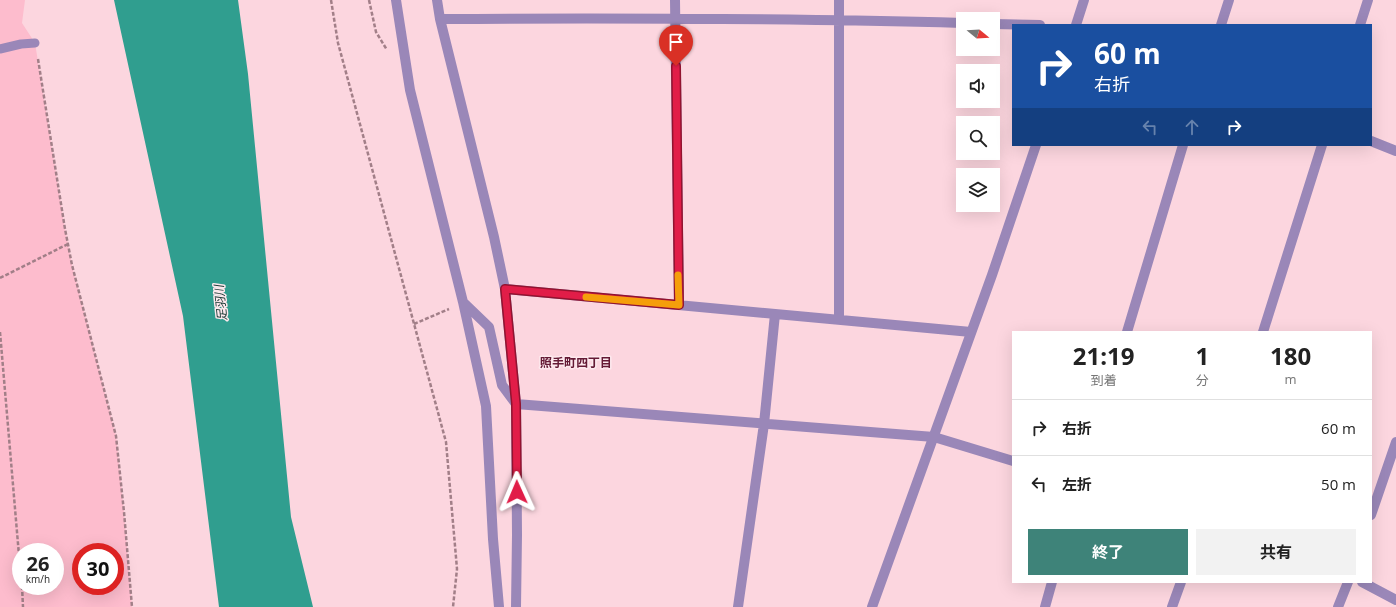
<!DOCTYPE html>
<html lang="ja">
<head>
<meta charset="utf-8">
<style>
  body { margin:0; font-family:"Open Sans","Noto Sans JP",sans-serif; background:#f2f2f2; color:#222; height:100vh; display:flex; flex-direction:column; font-size:15px; white-space:nowrap }
  * { box-sizing:border-box; margin:0 }
  p { font-size:13px; color:#767676 }
  .icon { flex:none; width:22px; height:22px; fill:none; stroke:currentColor; stroke-width:2; stroke-linecap:round; stroke-linejoin:round }
  .map { position:relative; flex:1; overflow:hidden }
  .details { position:absolute; left:1012px; top:331px; width:360px; height:252px; display:flex; flex-direction:column; background:#fff; border-radius:0px; box-shadow:0 4px 16px #0002 }
  .details>* { flex:none }
  .top-card { position:absolute; left:1012px; top:24px; width:360px; height:122px; border-radius:0px; box-shadow:0 4px 16px #0002; background:#1a4fa0; color:#fff; overflow:hidden }
  .needle { width:26px; rotate:108deg }
  .fabs { position:absolute; left:956px; top:12px; display:grid; gap:8px }
  .fabs a { display:grid; place-items:center; width:44px; height:44px; border-radius:0px; background:#fff; box-shadow:0 4px 16px #0002; font-size:20px }
  .speed { position:absolute; left:12px; top:543px; display:flex; gap:8px; font-size:20px; font-weight:700; text-align:center }
  .speed>* { display:grid; place-content:center; width:52px; height:52px; border-radius:50%; background:#fff; box-shadow:0 4px 16px #0002; line-height:1 }
  .speed small { font-size:10px; font-weight:400 }
  .speed .limit { border:6px solid #d22; background:#fff; color:#111 }
  .pin { position:absolute; display:grid; place-items:center; width:34px; height:34px; color:#fff; margin:-41px -17px; border-radius:50% 50% 50% 0; rotate:-45deg; box-shadow:0 0 4px #0007 }
  .pin .icon { rotate:45deg }
  .me { position:absolute; width:44px; margin:-22px; rotate:359deg; stroke-linejoin:round; filter:drop-shadow(0 0 3px #0008) }
  .turn { display:flex; align-items:center; gap:14px; height:84px; padding:0 16px; font-size:18px }
  .turn .icon { width:52px; height:52px; stroke-width:2.5 }
  .turn b { display:block; font-size:28px; line-height:34px }
  .lanes { display:flex; align-items:center; height:38px; padding:0 16px; background:#0003; justify-content:center; gap:20px; direction:ltr }
  .lanes .off { opacity:.35 }
  .eta { display:flex; justify-content:space-evenly; align-items:center; height:68px; text-align:center }
  .eta b { font-size:24px; font-weight:700; line-height:28px }
  .button { display:flex; gap:8px; margin-top:auto; padding:8px 16px }
  .button a { flex:1; height:46px; border-radius:0px; background:#3e8379; color:#fff; font-size:16px; font-weight:700; line-height:46px; text-align:center }
  .button a+a { background:#f2f2f2; color:#222 }
  ul { padding:0; list-style:none }
  li { display:flex; align-items:center; gap:12px; height:56px; padding:0 16px; border-top:1px solid #e0e0e0 }
  li div { flex:1 }
  li b { display:block; font-size:15px }
  li em { font-style:normal }
  .map>svg:first-child { display:block }
  .green { fill:#fdbccd; fill-rule:evenodd }
  .water { fill:#309e8f }
  .lines { fill:none; stroke-linecap:round; stroke-linejoin:round }
  .path { stroke:#a27f88; stroke-width:2.5; stroke-dasharray:4 2; stroke-linecap:butt }
  .service { stroke:#9a87b8; stroke-width:9 }
  .minor { stroke:#9a87b8; stroke-width:10 }
  .route-casing { stroke:#92132f; stroke-width:10 }
  .route { stroke:#e11d48; stroke-width:7 }
  .slow { stroke:#f59e0b; stroke-width:7 }
  .labels { text-anchor:middle; stroke-width:3; stroke-linejoin:round; paint-order:stroke }
  .water-label { font-size:12px; font-style:italic; fill:#153530; stroke:#fde9ee }
  .neighbourhood-label { font-size:12px; font-weight:bold; fill:#641a35; stroke:#fde9ee }
</style>
</head>
<body>
<div class="map">
<svg width="1396" height="607" viewBox="0 0 1396 607">
  <rect width="100%" height="100%" fill="#fcd6df"/>
  <path class="green" d="M 0,0 L 25,0 L 22,23 L 35,43 L 65,229 L 72,265 L 116,436 L 124,512 L 132,607 L 0,607 ZM 21,552 L 55,552 L 55,586 L 21,586 ZM 81,552 L 115,552 L 115,586 L 81,586 Z"/>
  <path class="water" d="M 114,0 L 238,0 L 248,74 L 291,517 L 313,607 L 219,607 L 183,316 Z"/>
  <g class="lines">
    <path class="path" d="M 331,0 L 338,43 L 446,442 L 457,569 L 453,607
      M 369,0 L 376,32 L 387,50
      M 38,59 L 65,229 L 72,265 L 116,436 L 124,512 L 132,607
      M 0,278 L 68,244
      M 414,324 L 449,309
      M 0,332 L 21,579
      M 22,586 L 23,607"/>
    <path class="service" d="M 0,49 L 21,44 L 35,43"/>
    <path class="minor" d="M 396,0 L 410,90 L 463,302 L 486,406 L 493,539 L 499,607
      M 437,0 L 440,19 L 494,237 L 505,289 L 516,404 L 517,535 L 516,607
      M 675,0 L 679,305
      M 440,19 C 614,18 789,18 963,23
      M 993,24 L 1040,25
      M 1076,25 L 1084,0
      M 1221,25 L 1229,0
      M 1360,25 L 1368,0
      M 1371,141 L 1396,151
      M 505,289 L 971,332
      M 463,302 L 489,327 L 502,385 L 516,404 L 934,437 L 1013,461
      M 839,320 L 839,0
      M 1127,332 L 1183,145
      M 1263,332 L 1322,145
      M 1371,515 L 1396,442
      M 1362,582 L 1396,600
      M 738,607 L 764,424 L 775,314
      M 872,607 L 992,275 L 1036,145
      M 1045,607 L 1052,582
      M 1172,607 L 1181,582
      M 1338,607 L 1348,582"/>
  </g>
  <g class="lines">
    <defs>
      <path id="route" d="M 517,492 L 516,404 L 505,289 L 679,305 L 676,66"/>
    </defs>
    <use href="#route" class="route-casing"/>
    <use href="#route" class="route"/>
    <path class="slow" d="M 586,297 L 679,305 L 678,275"/>
  </g>
  <g class="labels">
    <g class="water-label">
      <text transform="translate(221 303) rotate(-96)" y="4">足羽川</text>
    </g>
    <g class="neighbourhood-label">
      <text x="576" y="367">照手町四丁目</text>
    </g>
  </g>
</svg>
<div class="fabs">
<a><svg class="needle" viewBox="-14 -14 28 28"><path d="M0-13l5 13h-10z" fill="#e53935"/><path d="M0 13l5-13h-10z" fill="#767676"/></svg></a>
<a><svg class="icon" aria-label="sound" viewBox="0 0 24 24"><path d="M4 9h4l5-4v14l-5-4H4zM17 9q2 3 0 6"/></svg></a>
<a><svg class="icon" aria-label="search" viewBox="0 0 24 24"><circle cx="10" cy="10" r="6"/><path d="M15 15l6 6"/></svg></a>
<a><svg class="icon" aria-label="layers" viewBox="0 0 24 24"><path d="M12 4l9 5-9 5-9-5zM3 14l9 5 9-5"/></svg></a>
</div>
<div class="speed"><div>26<small>km/h</small></div><div class="limit">30</div></div>
<div class="pin" style="left:676px;top:66px;background:#d93025"><svg class="icon" aria-label="arrive" viewBox="0 0 24 24"><path d="M6 21V4h12l-3 4 3 4H6"/></svg></div>
<svg class="me" style="left:517px;top:492px" viewBox="-20 -20 40 40"><path d="M0-17L14 15 0 8-14 15z" fill="#e11d48" stroke="#fff" stroke-width="4"/></svg>
<div class="top-card">
<div class="turn"><svg class="icon" aria-label="right" viewBox="0 0 24 24"><path d="M7 20v-9h11M14 6l5 5-5 5"/></svg><div><b>60 m</b>右折</div></div>
<div class="lanes"><svg class="icon off" aria-label="left" viewBox="0 0 24 24"><path d="M17 20v-9H6M10 6l-5 5 5 5"/></svg><svg class="icon off" aria-label="ahead" viewBox="0 0 24 24"><path d="M12 20V5M6 11l6-6 6 6"/></svg><svg class="icon" aria-label="right" viewBox="0 0 24 24"><path d="M7 20v-9h11M14 6l5 5-5 5"/></svg></div>
</div>
<section class="details">
<div class="eta">
<div><b>21:19</b><p>到着</p></div>
<div><b>1</b><p>分</p></div>
<div><b>180</b><p>m</p></div>
</div>
<ul>
<li><svg class="icon" aria-label="right" viewBox="0 0 24 24"><path d="M7 20v-9h11M14 6l5 5-5 5"/></svg><div><b>右折</b></div><em>60 m</em></li>
<li><svg class="icon" aria-label="left" viewBox="0 0 24 24"><path d="M17 20v-9H6M10 6l-5 5 5 5"/></svg><div><b>左折</b></div><em>50 m</em></li>
</ul>
<div class="button"><a>終了</a><a>共有</a></div>
</section>
</div>
</body>
</html>
